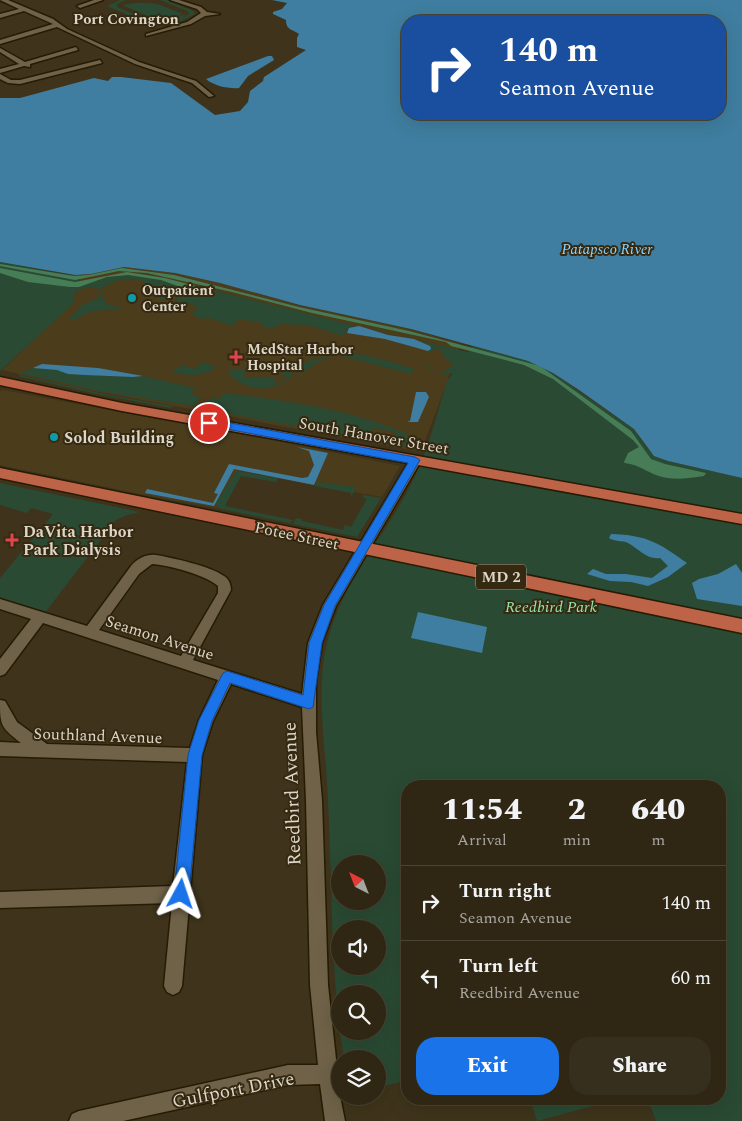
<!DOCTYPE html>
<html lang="en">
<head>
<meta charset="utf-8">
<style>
  body { margin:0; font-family:Spectral,serif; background:#372f1d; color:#f1f3f6; height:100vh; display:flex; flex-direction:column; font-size:19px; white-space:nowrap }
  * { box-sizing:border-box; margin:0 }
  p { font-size:16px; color:#a7a5a0 }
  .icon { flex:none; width:28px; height:28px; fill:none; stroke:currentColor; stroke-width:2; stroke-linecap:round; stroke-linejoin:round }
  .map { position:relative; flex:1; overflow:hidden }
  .details { position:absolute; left:401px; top:780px; width:325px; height:325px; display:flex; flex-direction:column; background:#2f2714; border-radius:20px; box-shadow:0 5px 20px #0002,0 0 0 1px #4a4434 }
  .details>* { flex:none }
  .hud { position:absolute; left:401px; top:15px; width:325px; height:105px; border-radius:20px; box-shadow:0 5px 20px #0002,0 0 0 1px #4a4434; background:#1a4fa0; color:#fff; overflow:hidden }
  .needle { width:32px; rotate:318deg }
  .tools { position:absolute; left:331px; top:855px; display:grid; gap:10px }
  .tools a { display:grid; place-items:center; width:55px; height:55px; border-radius:50%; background:#2f2714; box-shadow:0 5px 20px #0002,0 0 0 1px #4a4434; font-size:25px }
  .pin { position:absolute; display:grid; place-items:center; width:42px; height:42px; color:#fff; margin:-21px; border:2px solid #fff; border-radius:50%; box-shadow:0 1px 5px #0007 }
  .me { position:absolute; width:55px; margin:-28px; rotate:5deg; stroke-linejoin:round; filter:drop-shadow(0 0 4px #0008) }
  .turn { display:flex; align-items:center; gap:18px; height:105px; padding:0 15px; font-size:22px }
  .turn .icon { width:65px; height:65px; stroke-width:2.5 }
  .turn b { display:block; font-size:35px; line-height:42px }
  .eta { display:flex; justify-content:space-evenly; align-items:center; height:85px; text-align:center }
  .eta b { font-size:30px; font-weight:800; line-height:35px }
  .button { display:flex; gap:10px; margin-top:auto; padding:10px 15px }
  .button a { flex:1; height:58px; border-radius:20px; background:#1a73e8; color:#fff; font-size:20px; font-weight:800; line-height:58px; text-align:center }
  .button a+a { background:#372f1d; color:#f1f3f6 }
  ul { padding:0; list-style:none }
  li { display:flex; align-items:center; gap:15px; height:75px; padding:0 15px; border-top:1px solid #4a4434 }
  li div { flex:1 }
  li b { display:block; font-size:19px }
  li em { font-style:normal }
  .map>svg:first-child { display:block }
  .built { fill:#4b3c1c }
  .green { fill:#2a4a33; fill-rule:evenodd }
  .forest { fill:#477d56 }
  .water { fill:#3f7ea0; fill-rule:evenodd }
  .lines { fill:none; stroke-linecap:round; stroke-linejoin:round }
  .minor-casing { stroke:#261b03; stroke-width:3 }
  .major-casing { stroke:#261b03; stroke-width:3 }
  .minor { fill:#6f6248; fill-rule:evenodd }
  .major { fill:#bd6347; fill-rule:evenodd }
  .route { fill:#1a73e8; stroke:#114b97 }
  .culture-dot { fill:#0f9aa8; stroke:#352a11; stroke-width:2 }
  .health-dot { fill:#e0444e; stroke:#352a11; stroke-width:2 }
  .labels { text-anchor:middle; stroke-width:4; stroke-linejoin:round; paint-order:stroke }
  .far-poi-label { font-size:14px; font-weight:bold; fill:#ddd6c8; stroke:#352a11; text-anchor:start }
  .far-neighbourhood-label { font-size:15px; font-weight:bold; fill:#ddd6c8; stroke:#352a11 }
  .far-water-label { font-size:15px; font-style:italic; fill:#8dd4fd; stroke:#352a11 }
  .shield { fill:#352a11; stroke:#aba291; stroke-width:1 }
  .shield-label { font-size:15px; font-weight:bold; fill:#ddd6c8 }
  .street-label { font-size:16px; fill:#ddd6c8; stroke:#352a11 }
  .poi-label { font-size:16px; font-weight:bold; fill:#ddd6c8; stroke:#352a11; text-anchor:start }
  .park-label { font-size:16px; font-style:italic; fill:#93e3a8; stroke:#352a11 }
  .near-street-label { font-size:19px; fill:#ddd6c8; stroke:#352a11 }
</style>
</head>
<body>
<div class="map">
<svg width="742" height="1121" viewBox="0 0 742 1121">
  <rect width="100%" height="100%" fill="#3f341b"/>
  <path class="built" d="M 124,267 L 175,273 L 220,283 L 300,305 L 410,329 L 461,344 L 421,452 L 77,388 L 2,370 L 72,303 L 81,275 Z
    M 3,390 L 291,444 L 400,466 L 382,497 L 239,471 L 216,508 L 135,493 L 0,465 L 0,391 Z"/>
  <path class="green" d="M 120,0 L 126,0 L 117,4 L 117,7 L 155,23 L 179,19 L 174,17 L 159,21 L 122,5 C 152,0 156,3 183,14 L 176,17 L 187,14 L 182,18 L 190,14 L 187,11 L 160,0 L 167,0 L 193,11 L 195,14 L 181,21 L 154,26 L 107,6 Z
    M 0,262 L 64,274 L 81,275 L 77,286 C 91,284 102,278 115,276 C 139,272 167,281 189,290 L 196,286 L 356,326 L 347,330 L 343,336 L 308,325 L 279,324 L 276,328 L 261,327 L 264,323 L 239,319 L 232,326 L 207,317 L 205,320 L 192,315 L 195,312 L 193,311 L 199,307 L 187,303 L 180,308 L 171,305 L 178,299 L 176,297 L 179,294 L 176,293 L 169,299 L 158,299 L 168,291 L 160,286 L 146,285 L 140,279 L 121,279 L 99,289 L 88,287 L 76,291 L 73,300 L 75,302 L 0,371 Z
    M 104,291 L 101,299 L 107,301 L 105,303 L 122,309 L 91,311 L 74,320 L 68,320 L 82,305 L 97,299 L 101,292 Z
    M 365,328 L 468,352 L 472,346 L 528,361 L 553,373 L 634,429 L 648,449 L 668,461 L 742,478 L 742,1121 L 656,1121 L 648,1099 L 720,1099 L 720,786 L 408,786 L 407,1080 L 378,1088 L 378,1059 L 344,1059 C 329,967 333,876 327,783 C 324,731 314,677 332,626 C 351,568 396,523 419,467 C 431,440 438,409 447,381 L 453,373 L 442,375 L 423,365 L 423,362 L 424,360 L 424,364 L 441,374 L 454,364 L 444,358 L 445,356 L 437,347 L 432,352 L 428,351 L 431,349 C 419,333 383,337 365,328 ZM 340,864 L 378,864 L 378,901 L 340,901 ZM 340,929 L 378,929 L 378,966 L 340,966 ZM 340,994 L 378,994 L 378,1031 L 340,1031 Z
    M 330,353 C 359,352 387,360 414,369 L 411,374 L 338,355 L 328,357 Z
    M 325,355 L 325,358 L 299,374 L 293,370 L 283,370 L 283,365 L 303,365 L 314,358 L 318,360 Z
    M 203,362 L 216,367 C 205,377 186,376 172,372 L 182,365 L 194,369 Z
    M 35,367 L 33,368 L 57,370 L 68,374 L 133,377 L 143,376 L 195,388 L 191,394 L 200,397 L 195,406 L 99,391 L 20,373 Z
    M 229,369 L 245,369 L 244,378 L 277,378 L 273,381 L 278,384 L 288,378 L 284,375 L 280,376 L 283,372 L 290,372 L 293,376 C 271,393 250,392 229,375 Z
    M 20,375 L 109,395 L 172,406 L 171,408 L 92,393 L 18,376 Z
    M 223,393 C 286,400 348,409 407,434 L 410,442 L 408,447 L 209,410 L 207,407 L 203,408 L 208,399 L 211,399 L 210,397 L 220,399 ZM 373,428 L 396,432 L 392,443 L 368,439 Z
    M 237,471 L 278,478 L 276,482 L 241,476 L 225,506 L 293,520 L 290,523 L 216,508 L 218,505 L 216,503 Z
    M 317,482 L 356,487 L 351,498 L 351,493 L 315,486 Z
    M 0,483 L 140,512 L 127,515 L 116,520 L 44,614 L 0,600 L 0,578 L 53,514 L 31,508 L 27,513 L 0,505 Z
    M 363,495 L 381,498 L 357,537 L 293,524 L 296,518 L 302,519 L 302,521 L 343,530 L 345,525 L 351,527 L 367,499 L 362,497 Z
    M 530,1099 L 619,1099 L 537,1121 Z"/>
  <path class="forest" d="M 0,264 L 74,276 L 89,275 L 122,268 L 174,275 L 299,307 L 409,331 L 540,366 L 631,431 L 651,459 L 665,464 L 706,473 L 704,476 C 690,478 673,481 659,476 C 646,472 640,465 625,463 L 624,462 L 628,453 L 639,447 L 633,440 L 553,379 L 524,365 L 451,346 L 446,342 L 312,313 L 232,292 L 147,273 L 119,271 L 75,280 L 5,267 L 0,266 Z
    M 0,268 L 75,282 L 127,272 L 165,278 L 196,286 L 189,290 L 161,280 L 128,275 L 107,277 L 79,287 L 70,287 L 28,282 L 0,273 Z"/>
  <path class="water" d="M 272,0 L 742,0 L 742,478 L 668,461 L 654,456 L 634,429 L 579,390 L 553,373 L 528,361 L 411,329 L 300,305 L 220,283 L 175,273 L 124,267 L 91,274 L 75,275 L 0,262 L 0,98 L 20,98 L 94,78 L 108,81 L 112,77 L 121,77 L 171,83 L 215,115 L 240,111 L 248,102 L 250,91 L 263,81 L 264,77 L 306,50 L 297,47 L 297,38 L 299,34 C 292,29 286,30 286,20 L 273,14 L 273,12 L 282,9 L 287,3 ZM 408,21 L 720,21 L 720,114 L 408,114 Z
    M 268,56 L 272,56 L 274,60 L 248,76 L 239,88 C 229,89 214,86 206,79 Z
    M 359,326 L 388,335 L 414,339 L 430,346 L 431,349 L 428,351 L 385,339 L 347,333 L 349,328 Z
    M 42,364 L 98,368 L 143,376 L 133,377 L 85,375 L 68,374 L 57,370 L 33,368 Z
    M 416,392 L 426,392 L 429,397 L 418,422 L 407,422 L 410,421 Z
    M 297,447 L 328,453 L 314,485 L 234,469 L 214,506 L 145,493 L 147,489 L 213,503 L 218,494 L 214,493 L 229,464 L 302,478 L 308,477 L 314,465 L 309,451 Z
    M 611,534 C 647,535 659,543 687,563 L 668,577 L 648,586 L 631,582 L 610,581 L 587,574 L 593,569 L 606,574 L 626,574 L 652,578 L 668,566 L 660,558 C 647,560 639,549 628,543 C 622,540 615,542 609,538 Z
    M 736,564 L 742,573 L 742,606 L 697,599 L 692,583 L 699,579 L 718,574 Z
    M 418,612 L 487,627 L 482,653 L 411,638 Z"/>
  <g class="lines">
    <defs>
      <path id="minor" d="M 0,0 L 8,0 L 53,19 L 67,29 L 139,62 L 196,81 L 214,96 L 209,97 L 192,83 L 135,64 L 57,27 L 0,44 L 0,40 L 53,24 L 24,11 L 0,18 L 0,14 L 19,9 Z
        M 94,0 L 103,0 L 80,8 L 77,6 Z
        M 170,0 L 179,0 L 201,7 L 207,12 L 220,14 L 205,16 L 191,24 L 146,36 L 146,34 L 187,22 L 201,13 L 197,9 Z
        M 76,47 L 78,50 L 30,64 L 30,67 L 24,66 L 0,73 L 0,69 L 19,64 L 0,52 L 0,48 L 25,62 Z
        M 100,60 L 102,63 L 20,84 L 8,83 L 0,79 L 0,74 L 11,80 L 20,80 Z
        M 415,457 L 421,461 L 336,606 L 322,643 L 316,682 L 316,732 L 322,800 L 328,985 L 340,1096 L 345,1121 L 325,1121 L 320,1084 L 288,1085 L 123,1121 L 69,1121 L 72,1114 L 79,1111 L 288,1065 L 318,1065 L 310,985 L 306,800 L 302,707 L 231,684 L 213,721 L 202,755 L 182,986 L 179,992 L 173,995 L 167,992 L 164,986 L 172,903 L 0,908 L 0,892 L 173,886 L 187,762 L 0,756 L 0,742 L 21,743 C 0,727 0,725 0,700 L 5,701 L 17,722 L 47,744 L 190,748 L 199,720 L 218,680 L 43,623 L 5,674 L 0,676 L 0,659 L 31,619 L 0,609 L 0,599 L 87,626 L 131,566 C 137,559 146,554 156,555 C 173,558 210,566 224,576 C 229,579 231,585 231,590 L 193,660 L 302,694 L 308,643 L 323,605 L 411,458 ZM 152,564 C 168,565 206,575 218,586 L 218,593 L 181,656 L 99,630 L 139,574 Z"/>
      <path id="major" d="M 0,377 L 122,403 L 742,514 L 742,524 L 122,411 L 0,385 Z
        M 0,468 L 742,619 L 742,633 L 0,478 Z"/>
    </defs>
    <use href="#minor" class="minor-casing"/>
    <use href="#major" class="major-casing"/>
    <use href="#minor" class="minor"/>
    <use href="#major" class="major"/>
  </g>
  <path class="route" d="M 209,419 L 415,457 L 420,460 L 335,606 L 322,643 L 313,707 L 309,709 L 230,683 L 212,721 L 202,755 L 189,894 L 187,899 L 181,901 L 176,899 L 174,894 L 188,755 L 199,720 L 223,673 L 227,671 L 303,695 L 309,643 L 324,605 L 408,463 L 205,425 L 205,420 Z"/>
  <g class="culture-dot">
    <circle cx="132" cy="298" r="5"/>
    <circle cx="54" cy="437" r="5"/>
  </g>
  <g class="health-dot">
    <path d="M233.5 349.5h5v5h5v5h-5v5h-5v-5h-5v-5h5z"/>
    <path d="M9.5 532.5h5v5h5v5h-5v5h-5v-5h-5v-5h5z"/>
  </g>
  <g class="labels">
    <g class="far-poi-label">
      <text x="142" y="295">Outpatient<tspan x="142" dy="16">Center</tspan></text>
      <text x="247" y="354">MedStar Harbor<tspan x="247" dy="16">Hospital</tspan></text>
    </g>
    <g class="far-neighbourhood-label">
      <text x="126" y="24">Port Covington</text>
    </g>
    <g class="far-water-label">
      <text x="607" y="254">Patapsco River</text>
    </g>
    <rect class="shield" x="476" y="564.5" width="50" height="25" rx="4"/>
    <g class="shield-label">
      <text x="501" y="582">MD 2</text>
    </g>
    <g class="street-label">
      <text transform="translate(374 435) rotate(10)" y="6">South Hanover Street</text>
      <text transform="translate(297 535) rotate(12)" y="6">Potee Street</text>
      <text transform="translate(160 637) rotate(18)" y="6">Seamon Avenue</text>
      <text transform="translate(98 735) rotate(2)" y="6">Southland Avenue</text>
    </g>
    <g class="poi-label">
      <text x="64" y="443">Solod Building</text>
      <text x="23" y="537">DaVita Harbor<tspan x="23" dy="18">Park Dialysis</tspan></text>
    </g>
    <g class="park-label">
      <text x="551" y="612">Reedbird Park</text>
    </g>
    <g class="near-street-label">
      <text transform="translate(291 794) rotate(-92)" y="7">Reedbird Avenue</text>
      <text transform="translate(233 1089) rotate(-11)" y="7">Gulfport Drive</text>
    </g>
  </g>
</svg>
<div class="tools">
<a><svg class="needle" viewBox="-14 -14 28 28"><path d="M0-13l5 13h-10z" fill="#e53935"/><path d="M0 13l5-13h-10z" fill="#a7a5a0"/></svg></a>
<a><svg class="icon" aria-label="sound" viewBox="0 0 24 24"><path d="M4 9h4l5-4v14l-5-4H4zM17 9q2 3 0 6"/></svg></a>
<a><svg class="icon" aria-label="search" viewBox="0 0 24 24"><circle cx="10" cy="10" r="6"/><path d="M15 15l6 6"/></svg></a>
<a><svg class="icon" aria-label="layers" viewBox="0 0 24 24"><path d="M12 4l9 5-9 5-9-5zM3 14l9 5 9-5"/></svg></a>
</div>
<div class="pin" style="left:209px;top:423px;background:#d93025"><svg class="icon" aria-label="arrive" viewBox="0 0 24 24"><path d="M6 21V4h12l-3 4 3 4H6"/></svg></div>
<svg class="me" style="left:181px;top:894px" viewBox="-20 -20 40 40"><path d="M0-17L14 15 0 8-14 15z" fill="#1a73e8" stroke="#fff" stroke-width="4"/></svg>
<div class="hud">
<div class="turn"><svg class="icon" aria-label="right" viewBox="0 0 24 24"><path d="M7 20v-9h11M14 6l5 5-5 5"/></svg><div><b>140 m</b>Seamon Avenue</div></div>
</div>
<section class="details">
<div class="eta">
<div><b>11:54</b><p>Arrival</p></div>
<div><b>2</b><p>min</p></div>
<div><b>640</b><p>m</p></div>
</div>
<ul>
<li><svg class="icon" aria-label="right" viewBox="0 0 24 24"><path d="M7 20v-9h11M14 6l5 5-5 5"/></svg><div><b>Turn right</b><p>Seamon Avenue</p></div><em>140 m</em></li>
<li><svg class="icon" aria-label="left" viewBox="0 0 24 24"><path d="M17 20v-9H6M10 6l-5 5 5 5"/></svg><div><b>Turn left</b><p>Reedbird Avenue</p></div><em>60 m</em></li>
</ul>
<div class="button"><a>Exit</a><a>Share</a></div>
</section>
</div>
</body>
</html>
